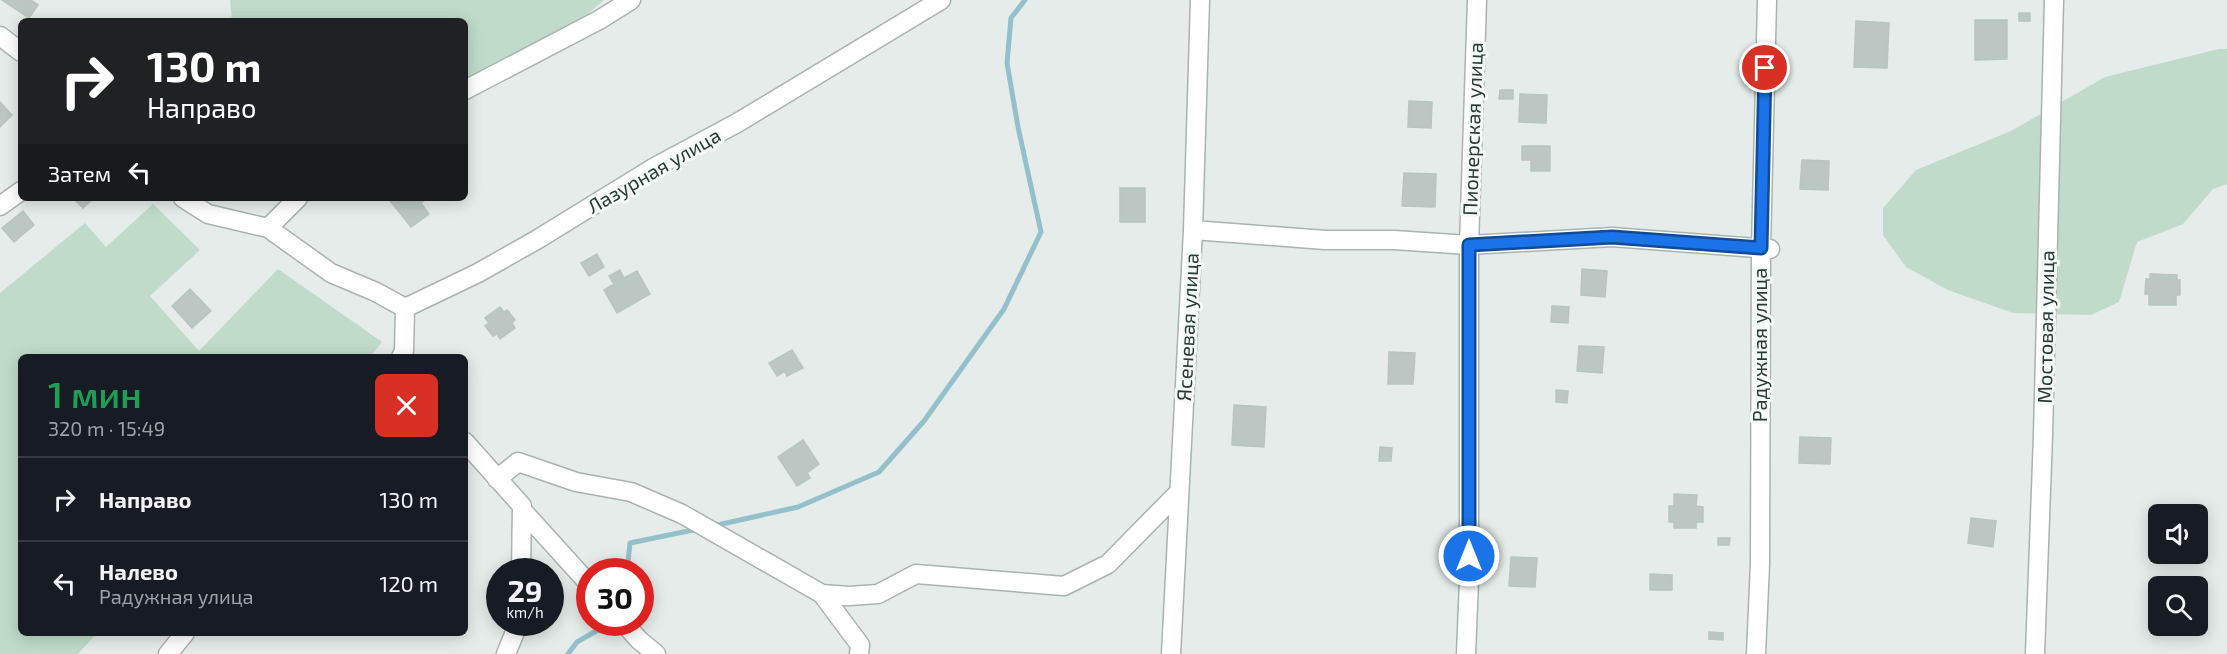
<!DOCTYPE html>
<html lang="ru">
<head>
<meta charset="utf-8">
<style>
  body { margin:0; font-family:"Exo 2",sans-serif; background:#242831; color:#f1f3f6; height:100vh; display:flex; flex-direction:column; font-size:22px; white-space:nowrap }
  * { box-sizing:border-box; margin:0 }
  p { font-size:20px; color:#9ea1a6 }
  .icon { flex:none; width:33px; height:33px; fill:none; stroke:currentColor; stroke-width:2; stroke-linecap:round; stroke-linejoin:round }
  .map { position:relative; flex:1; overflow:hidden }
  .sheet { position:absolute; left:18px; top:354px; width:450px; height:282px; display:flex; flex-direction:column; background:#171b24; border-radius:9px; box-shadow:0 3px 15px #0003 }
  .sheet>* { flex:none }
  .top-card { position:absolute; left:18px; top:18px; width:450px; height:183px; border-radius:9px; box-shadow:0 3px 15px #0003; background:#202124; color:#fff; overflow:hidden }
  .tools { position:absolute; left:2148px; top:504px; display:grid; gap:12px }
  .tools a { display:grid; place-items:center; width:60px; height:60px; border-radius:9px; background:#171b24; box-shadow:0 3px 15px #0003; font-size:30px }
  .speed { position:absolute; left:486px; top:558px; display:flex; gap:12px; font-size:30px; font-weight:700; text-align:center }
  .speed>* { display:grid; place-content:center; width:78px; height:78px; border-radius:50%; background:#171b24; box-shadow:0 3px 15px #0003; line-height:1 }
  .speed small { font-size:15px; font-weight:400 }
  .speed .limit { border:9px solid #d22; background:#fff; color:#111 }
  .pin { position:absolute; display:grid; place-items:center; width:51px; height:51px; color:#fff; margin:-26px; border:3px solid #fff; border-radius:50%; box-shadow:0 2px 6px #0007 }
  .me { position:absolute; width:66px; margin:-33px; rotate:0deg; stroke-linejoin:round; filter:drop-shadow(0 0 4px #0008) }
  .turn { display:flex; align-items:center; gap:21px; height:126px; padding:0 30px; font-size:27px }
  .turn .icon { width:78px; height:78px; stroke-width:2.5 }
  .turn b { display:block; font-size:42px; line-height:51px }
  .then { display:flex; align-items:center; height:57px; padding:0 30px; background:#0003; gap:12px; font-size:22px }
  .round { display:grid; place-items:center; flex:none; width:63px; height:63px; border-radius:9px; background:#242831 }
  .headline { display:flex; align-items:center; justify-content:space-between; height:102px; padding:0 30px }
  h1 { font-size:36px; font-weight:600; line-height:45px; color:#1e9e55 }
  ul { padding:0; list-style:none }
  li { display:flex; align-items:center; gap:18px; height:84px; padding:0 30px; border-top:2px solid #363941 }
  li div { flex:1 }
  li b { display:block; font-size:22px }
  li em { font-style:normal }
  .map>svg:first-child { display:block }
  .green { fill:#c0dbc9 }
  .lines { fill:none; stroke-linecap:round; stroke-linejoin:round }
  .stream { stroke:#93c0cb; stroke-width:5 }
  .building { fill:#bac7c2; stroke:#b8c5c0; stroke-width:1.5 }
  .minor-casing { stroke:#a8b4b0; stroke-width:21 }
  .minor { stroke:#fff; stroke-width:18 }
  .route-casing { stroke:#114b97; stroke-width:15 }
  .route { stroke:#1a73e8; stroke-width:10 }
  .labels { text-anchor:middle; stroke-width:6; stroke-linejoin:round; paint-order:stroke }
  .street-label { font-size:20px; fill:#263c37; stroke:#f5f9f7 }
</style>
</head>
<body>
<div class="map">
<svg width="2227" height="654" viewBox="0 0 2227 654">
  <rect width="100%" height="100%" fill="#e5ece9"/>
  <path class="green" d="M 230,0 L 604,0 L 584,17 L 465,84 L 465,21 L 232,21 Z
    M 2219,49 L 2227,49 L 2227,184 L 2213,189 L 2183,224 L 2137,242 L 2119,302 L 2091,315 L 2013,313 L 1948,290 L 1906,267 L 1883,235 L 1883,208 L 1916,170 L 2011,131 L 2105,77 Z
    M 153,204 L 200,250 L 150,296 L 199,351 L 278,269 L 382,342 L 370,357 L 21,357 L 21,633 L 97,633 L 78,654 L 0,654 L 0,293 L 85,223 L 106,247 Z"/>
  <g class="lines">
    <path class="stream" d="M 713,526 L 798,507 L 879,472 L 924,421 L 1004,309 L 1041,232 L 1018,127 L 1007,63 L 1011,18 L 1025,0
      M 627,572 L 630,543 L 698,529
      M 568,654 L 577,642 L 612,622"/>
  </g>
  <path class="building" d="M 2,0 L 31,0 L 38,5 L 29,18 Z
    M 2019,13 L 2030,13 L 2030,21 L 2019,21 Z
    M 1975,20 L 2007,20 L 2007,59 L 1975,60 Z
    M 1856,21 L 1889,23 L 1887,68 L 1854,67 Z
    M 1500,90 L 1513,90 L 1513,99 L 1499,99 Z
    M 1520,94 L 1547,95 L 1546,123 L 1519,122 Z
    M 1409,101 L 1432,102 L 1431,128 L 1408,127 Z
    M 0,102 L 12,115 L 0,127 Z
    M 1522,146 L 1550,146 L 1550,171 L 1531,171 L 1531,160 L 1522,160 Z
    M 1802,160 L 1829,161 L 1828,190 L 1800,189 Z
    M 1404,173 L 1436,174 L 1435,207 L 1402,206 Z
    M 1120,188 L 1145,188 L 1145,222 L 1120,222 Z
    M 73,198 L 94,198 L 83,208 Z
    M 388,198 L 423,198 L 425,200 L 421,203 L 429,214 L 411,227 Z
    M 23,211 L 34,225 L 14,242 L 2,228 Z
    M 597,254 L 604,267 L 589,276 L 581,263 Z
    M 1582,269 L 1607,271 L 1605,297 L 1581,295 Z
    M 620,270 L 624,278 L 637,271 L 650,294 L 617,313 L 604,290 L 614,284 L 609,276 Z
    M 2150,274 L 2177,275 L 2177,280 L 2180,280 L 2180,295 L 2176,295 L 2176,305 L 2149,305 L 2149,294 L 2145,294 L 2146,279 L 2150,279 Z
    M 190,289 L 211,311 L 192,328 L 172,306 Z
    M 1552,306 L 1569,307 L 1568,323 L 1551,322 Z
    M 500,307 L 504,312 L 507,310 L 515,320 L 512,323 L 515,328 L 500,339 L 497,334 L 493,336 L 485,326 L 489,323 L 485,318 Z
    M 1579,346 L 1604,347 L 1602,373 L 1577,371 Z
    M 792,350 L 803,368 L 787,376 L 785,371 L 777,376 L 769,363 Z
    M 1389,352 L 1415,353 L 1413,384 L 1388,384 Z
    M 1556,390 L 1568,391 L 1567,403 L 1556,402 Z
    M 1234,405 L 1266,407 L 1264,447 L 1232,445 Z
    M 1800,437 L 1831,438 L 1830,464 L 1799,463 Z
    M 803,440 L 819,464 L 807,473 L 810,478 L 797,486 L 778,457 Z
    M 1380,447 L 1392,448 L 1391,461 L 1379,461 Z
    M 1674,494 L 1697,495 L 1696,506 L 1703,507 L 1703,522 L 1696,522 L 1696,528 L 1674,528 L 1674,522 L 1669,522 L 1669,506 L 1674,506 Z
    M 1971,518 L 1996,521 L 1993,547 L 1968,543 Z
    M 1718,538 L 1730,538 L 1729,545 L 1718,545 Z
    M 1511,557 L 1537,558 L 1535,587 L 1509,586 Z
    M 1650,574 L 1672,575 L 1672,590 L 1650,590 Z
    M 1709,632 L 1723,633 L 1723,640 L 1709,639 Z"/>
  <g class="lines">
    <defs>
      <path id="minor" d="M 0,36 L 21,52
        M 465,90 L 599,20 L 631,0
        M 183,198 L 208,214 L 268,228 L 331,273 L 376,292 L 405,308
        M 0,206 L 21,191
        M 268,228 L 298,198
        M 1193,230 L 1325,240 L 1394,240 L 1469,245 L 1612,237 L 1770,249
        M 401,357 L 404,351 L 405,308 L 478,273 L 538,239 L 655,167 L 737,123 L 941,0
        M 465,442 L 522,506 L 521,572
        M 497,479 L 518,462 L 576,482 L 631,492 L 682,514 L 822,594 L 849,596 L 878,594 L 916,574 L 1064,586 L 1108,564 L 1179,492
        M 522,510 L 590,585
        M 822,594 L 860,645 L 859,654
        M 623,622 L 639,640 L 656,654
        M 168,654 L 185,633
        M 506,654 L 519,622
        M 1171,654 L 1193,230 L 1200,0
        M 1466,654 L 1469,581 L 1469,245 L 1477,0
        M 1756,654 L 1760,564 L 1761,248 L 1767,0
        M 2035,654 L 2043,435 L 2054,0"/>
    </defs>
    <use href="#minor" class="minor-casing"/>
    <use href="#minor" class="minor"/>
  </g>
  <g class="lines">
    <defs>
      <path id="route" d="M 1469,556 L 1469,245 L 1612,237 L 1761,248 L 1765,68"/>
    </defs>
    <use href="#route" class="route-casing"/>
    <use href="#route" class="route"/>
  </g>
  <g class="labels">
    <g class="street-label">
      <text transform="translate(1473 129) rotate(-88)" y="7">Пионерская улица</text>
      <text transform="translate(654 171) rotate(-30)" y="7">Лазурная улица</text>
      <text transform="translate(1188 327) rotate(-87)" y="7">Ясеневая улица</text>
      <text transform="translate(2046 327) rotate(-89)" y="7">Мостовая улица</text>
      <text transform="translate(1760 345) rotate(-90)" y="7">Радужная улица</text>
    </g>
  </g>
</svg>
<div class="tools">
<a><svg class="icon" aria-label="sound" viewBox="0 0 24 24"><path d="M4 9h4l5-4v14l-5-4H4zM17 9q2 3 0 6"/></svg></a>
<a><svg class="icon" aria-label="search" viewBox="0 0 24 24"><circle cx="10" cy="10" r="6"/><path d="M15 15l6 6"/></svg></a>
</div>
<div class="speed"><div>29<small>km/h</small></div><div class="limit">30</div></div>
<div class="pin" style="left:1765px;top:68px;background:#d93025"><svg class="icon" aria-label="arrive" viewBox="0 0 24 24"><path d="M6 21V4h12l-3 4 3 4H6"/></svg></div>
<svg class="me" style="left:1469px;top:556px" viewBox="-20 -20 40 40"><circle r="17" fill="#1a73e8" stroke="#fff" stroke-width="3"/><path d="M0-11L8 9 0 5-8 9z" fill="#fff"/></svg>
<div class="top-card">
<div class="turn"><svg class="icon" aria-label="right" viewBox="0 0 24 24"><path d="M7 20v-9h11M14 6l5 5-5 5"/></svg><div><b>130 m</b>Направо</div></div>
<div class="then">Затем<svg class="icon" aria-label="left" viewBox="0 0 24 24"><path d="M17 20v-9H6M10 6l-5 5 5 5"/></svg></div>
</div>
<section class="sheet">
<div class="headline"><div><h1>1 мин</h1><p>320 m · 15:49</p></div><a class="round" style="background:#d93025;color:#fff"><svg class="icon" aria-label="close" viewBox="0 0 24 24"><path d="M6 6l12 12M18 6L6 18"/></svg></a></div>
<ul>
<li><svg class="icon" aria-label="right" viewBox="0 0 24 24"><path d="M7 20v-9h11M14 6l5 5-5 5"/></svg><div><b>Направо</b></div><em>130 m</em></li>
<li><svg class="icon" aria-label="left" viewBox="0 0 24 24"><path d="M17 20v-9H6M10 6l-5 5 5 5"/></svg><div><b>Налево</b><p>Радужная улица</p></div><em>120 m</em></li>
</ul>
</section>
</div>
</body>
</html>
